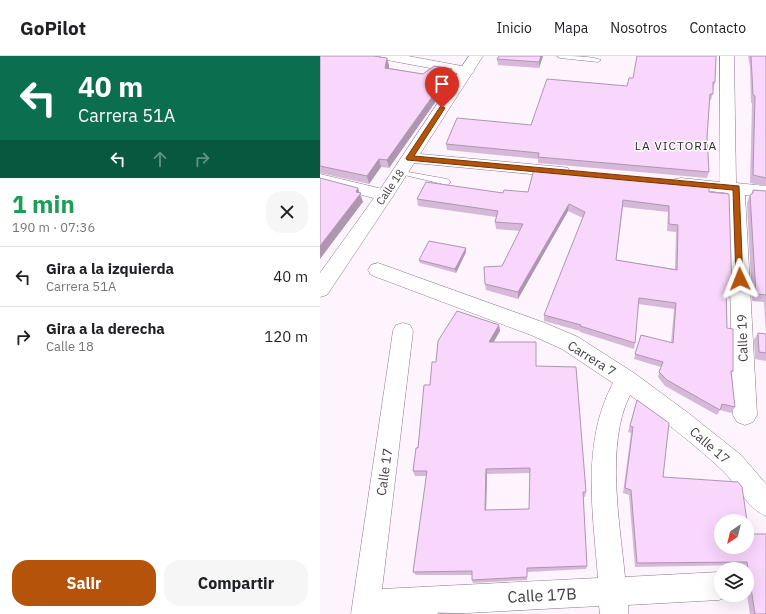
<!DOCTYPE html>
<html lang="es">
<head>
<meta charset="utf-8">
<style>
  body { margin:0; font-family:"IBM Plex Sans",sans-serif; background:#f6f6f6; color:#202124; height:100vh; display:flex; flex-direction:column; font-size:15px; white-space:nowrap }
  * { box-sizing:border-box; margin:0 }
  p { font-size:13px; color:#757577 }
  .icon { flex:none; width:22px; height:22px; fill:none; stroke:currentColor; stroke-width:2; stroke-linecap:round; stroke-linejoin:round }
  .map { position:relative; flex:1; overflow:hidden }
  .drawer { display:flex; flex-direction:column; background:#fff; width:320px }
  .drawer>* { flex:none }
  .banner { background:#0b6e4f; color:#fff; overflow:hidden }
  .needle { width:26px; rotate:215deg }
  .tools { position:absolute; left:394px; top:458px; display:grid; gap:8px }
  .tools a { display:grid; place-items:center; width:40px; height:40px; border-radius:50%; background:#fff; box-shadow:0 4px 16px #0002; font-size:20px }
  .pin { position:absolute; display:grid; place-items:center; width:34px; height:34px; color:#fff; margin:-41px -17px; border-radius:50% 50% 50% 0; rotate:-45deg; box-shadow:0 0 4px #0007 }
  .pin .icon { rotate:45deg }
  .me { position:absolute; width:44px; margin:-22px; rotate:358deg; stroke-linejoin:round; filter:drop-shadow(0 0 3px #0008) }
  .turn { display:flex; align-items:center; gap:14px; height:84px; padding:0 12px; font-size:18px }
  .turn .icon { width:52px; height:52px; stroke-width:2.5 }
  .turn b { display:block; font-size:28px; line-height:34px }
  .lanes { display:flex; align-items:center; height:38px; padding:0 12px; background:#0003; justify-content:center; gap:20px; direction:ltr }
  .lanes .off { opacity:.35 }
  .round { display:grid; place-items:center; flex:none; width:42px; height:42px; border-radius:16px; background:#f6f6f6 }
  .summary { display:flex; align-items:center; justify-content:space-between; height:68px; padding:0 12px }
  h1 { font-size:24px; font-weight:700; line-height:30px; color:#1e9e55 }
  .action { display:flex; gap:8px; margin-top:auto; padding:8px 12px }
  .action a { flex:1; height:46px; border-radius:16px; background:#b45309; color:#fff; font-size:16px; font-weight:700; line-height:46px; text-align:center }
  .action a+a { background:#f6f6f6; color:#202124 }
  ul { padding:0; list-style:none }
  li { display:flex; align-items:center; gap:12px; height:60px; padding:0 12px; border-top:1px solid #e0e0e0 }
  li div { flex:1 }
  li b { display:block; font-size:15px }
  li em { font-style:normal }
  header { display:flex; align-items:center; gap:24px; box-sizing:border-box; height:56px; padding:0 20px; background:#fff; border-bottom:1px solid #e0e0e0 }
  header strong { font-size:19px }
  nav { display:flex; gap:22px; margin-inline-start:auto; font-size:14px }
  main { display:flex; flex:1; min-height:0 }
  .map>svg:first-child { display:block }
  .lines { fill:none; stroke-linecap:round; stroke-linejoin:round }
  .lane-casing { stroke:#8a778b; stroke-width:1 }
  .street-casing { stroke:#8a778b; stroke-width:1 }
  .secondary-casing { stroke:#8a778b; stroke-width:1 }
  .lane { fill:#fff; fill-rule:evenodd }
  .street { fill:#fff; fill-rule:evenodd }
  .secondary { fill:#fff; fill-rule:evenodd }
  .wall { fill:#d6b8d9; fill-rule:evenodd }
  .shaded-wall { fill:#ae96b0 }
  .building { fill:#f9d6fc; stroke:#ae96b0; fill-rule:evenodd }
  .route { fill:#b45309; stroke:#753606 }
  .labels { text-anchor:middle; stroke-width:3; stroke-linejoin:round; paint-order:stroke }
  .far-street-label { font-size:11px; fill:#423a42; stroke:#fff }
  .far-neighbourhood-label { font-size:12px; letter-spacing:1px; fill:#342535; stroke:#fff }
  .street-label { font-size:13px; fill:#423a42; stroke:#fff }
  .near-street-label { font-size:16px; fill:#423a42; stroke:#fff }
</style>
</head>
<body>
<header>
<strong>GoPilot</strong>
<nav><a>Inicio</a><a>Mapa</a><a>Nosotros</a><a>Contacto</a></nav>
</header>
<main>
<section class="drawer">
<div class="banner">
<div class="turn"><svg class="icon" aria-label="left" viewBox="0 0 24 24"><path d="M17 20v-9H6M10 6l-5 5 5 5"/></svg><div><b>40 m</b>Carrera 51A</div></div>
<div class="lanes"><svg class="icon" aria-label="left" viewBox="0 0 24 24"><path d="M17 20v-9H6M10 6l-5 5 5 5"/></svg><svg class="icon off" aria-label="ahead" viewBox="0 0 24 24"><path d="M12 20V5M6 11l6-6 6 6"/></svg><svg class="icon off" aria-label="right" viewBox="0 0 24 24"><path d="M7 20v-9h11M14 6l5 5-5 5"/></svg></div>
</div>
<div class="summary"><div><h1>1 min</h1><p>190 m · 07:36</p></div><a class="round"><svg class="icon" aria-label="close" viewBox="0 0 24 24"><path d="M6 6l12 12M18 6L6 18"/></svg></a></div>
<ul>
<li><svg class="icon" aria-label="left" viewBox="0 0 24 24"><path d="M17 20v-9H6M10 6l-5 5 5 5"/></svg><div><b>Gira a la izquierda</b><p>Carrera 51A</p></div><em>40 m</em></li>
<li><svg class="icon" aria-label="right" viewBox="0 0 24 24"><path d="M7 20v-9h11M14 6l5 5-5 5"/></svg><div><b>Gira a la derecha</b><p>Calle 18</p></div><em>120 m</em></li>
</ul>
<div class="action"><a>Salir</a><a>Compartir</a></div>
</section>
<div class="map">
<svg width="446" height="558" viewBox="0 0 446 558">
  <rect width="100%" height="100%" fill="#fdf4fd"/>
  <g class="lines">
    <defs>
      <path id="lane" d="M 237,0 C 248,0 273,0 281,4 L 278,6 L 240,2 Z
        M 77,114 L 127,123 L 131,126 L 127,129 L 80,118 L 76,116 Z"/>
      <path id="street" d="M 60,0 L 88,0 L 147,11 L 152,12 L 154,15 L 152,18 L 147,19 L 67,4 L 62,3 Z
        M 400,0 L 414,0 L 416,127 L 446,130 L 446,142 L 425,139 L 437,359 L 433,366 L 425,369 L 417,366 L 413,359 L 408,137 L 361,132 L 355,131 L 353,127 L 355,123 L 361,122 L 400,126 Z
        M 90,97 L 242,111 L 248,112 L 250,116 L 248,120 L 242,121 L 84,106 L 82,102 L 84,98 Z
        M 0,118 L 71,135 L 74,139 L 71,143 L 65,145 L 0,128 Z
        M 58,207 L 225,267 L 258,281 L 314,317 L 367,356 L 421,399 L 446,428 L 446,460 C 426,452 417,428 402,414 C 373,387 341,363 310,339 C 285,389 300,467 305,521 L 399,516 L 401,517 L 401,539 L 409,540 L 399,544 L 308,549 L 308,558 L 280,558 L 279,550 L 128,558 L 31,558 L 73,275 L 76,269 L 83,267 L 90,269 L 93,275 L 62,533 L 278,522 C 273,457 261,387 293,327 L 242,293 L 211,279 L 51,219 L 48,214 L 51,209 Z"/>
      <path id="secondary" d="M 149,0 L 163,0 L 71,143 L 7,239 L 0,241 L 0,217 L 59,135 Z"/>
    </defs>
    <use href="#lane" class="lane-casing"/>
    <use href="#street" class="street-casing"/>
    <use href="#secondary" class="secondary-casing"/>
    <use href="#lane" class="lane"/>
    <use href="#street" class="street"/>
    <use href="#secondary" class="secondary"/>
  </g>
  <path class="wall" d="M 0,0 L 67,2 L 69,10 L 69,12 L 103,18 L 133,21 L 69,112 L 61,111 L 49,128 L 0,117 Z
    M 179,0 L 223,0 L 219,12 L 178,9 L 177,3 Z
    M 428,0 L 446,0 L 446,130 L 430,127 L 432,47 L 431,47 L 430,11 Z
    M 395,26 L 391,44 L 390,44 L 387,81 L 389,116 L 387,122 L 218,107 L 218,103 L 127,94 L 126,88 L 211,69 L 307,30 Z
    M 433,134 L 446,135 L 446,305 L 435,303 L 434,284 L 438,277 L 446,278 L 444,246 L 432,245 L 427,147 L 430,139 L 431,138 Z
    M 208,136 L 389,136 L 412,236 L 409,242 L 406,242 L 407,272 L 413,315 L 411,319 L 415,351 L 411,357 L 400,354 L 397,359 L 345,330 L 338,321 L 341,311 L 314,303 L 321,279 L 351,287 L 354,253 L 318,248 L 315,287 L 314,293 L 260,276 L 260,275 L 224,265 L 224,259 L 263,162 L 248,155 L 198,243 L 166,234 L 165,228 L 182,210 L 200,175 L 176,173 L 175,166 L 176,161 L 98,150 L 97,143 L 183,137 ZM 303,151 L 348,156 L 347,175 L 356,176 L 355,213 L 296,204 Z
    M 146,192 L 146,196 L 136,217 L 100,207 L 99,204 Z
    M 179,269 L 180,275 L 174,286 L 217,310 L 266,436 L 265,441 L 263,441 L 267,510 L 266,513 L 207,516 L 207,524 L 153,527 L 152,524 L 152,519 L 96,519 L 93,516 L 107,420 L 95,420 L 93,415 L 110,329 L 116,306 ZM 210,417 L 209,453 L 166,454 L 167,418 Z
    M 317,344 L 343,421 L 429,482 L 433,478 L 446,558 L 430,558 L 427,539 L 427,513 L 423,513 L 422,509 L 315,511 L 309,439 L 303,437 L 311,377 L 308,376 Z"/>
  <path class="shaded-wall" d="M 221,0 L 223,0 L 219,12 L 219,6 Z
    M 67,2 L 69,10 L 67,20 L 65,12 Z
    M 132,13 L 133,21 L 69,112 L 67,104 Z
    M 59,103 L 61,111 L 49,128 L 47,120 Z
    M 38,132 L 43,146 L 0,203 L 0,190 Z
    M 249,148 L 248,155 L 198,243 L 198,236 Z
    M 146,192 L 146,196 L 136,217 L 135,213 Z
    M 179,269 L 180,275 L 170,292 L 169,286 Z
    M 166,413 L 167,418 L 166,458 L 165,454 Z"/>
  <path class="building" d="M 0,0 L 53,0 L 67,2 L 65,12 L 103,18 L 114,10 L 132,13 L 67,104 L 59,103 L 47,120 L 0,110 Z
    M 179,0 L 221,0 L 219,6 L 177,3 Z
    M 317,0 L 396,0 L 395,26 L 393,26 L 393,38 L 390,38 L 387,81 L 389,116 L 218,101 L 219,97 L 126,88 L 137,62 L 211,69 L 227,23 L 307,30 L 309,22 L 313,22 Z
    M 431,0 L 446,0 L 446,122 L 433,119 L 435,40 L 433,39 Z
    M 214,113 L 389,129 L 389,136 L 409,138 L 412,236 L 406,235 L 407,272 L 413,273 L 413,315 L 411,315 L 415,351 L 402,348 L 400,354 L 347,324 L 339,316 L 343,306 L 315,298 L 321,279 L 353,287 L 356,247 L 319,242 L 315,287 L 260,270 L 261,269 L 224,259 L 265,156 L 249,148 L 198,236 L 165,228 L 164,211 L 182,210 L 203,168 L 175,166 L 178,155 L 97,143 L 106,126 L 183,137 L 184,134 L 208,136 ZM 303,144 L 349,150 L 349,168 L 358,169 L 357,214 L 296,204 Z
    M 0,122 L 38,132 L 36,136 L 41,137 L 0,190 Z
    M 433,134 L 446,135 L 446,239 L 436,238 L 430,139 L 433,137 Z
    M 109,185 L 146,192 L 135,213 L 99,204 Z
    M 137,255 L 179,269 L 169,286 L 216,286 L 216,310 L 256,311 L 266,436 L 263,436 L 267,510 L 207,512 L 207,521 L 152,524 L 152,515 L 93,516 L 107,415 L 93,415 L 96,392 L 98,392 L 104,329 L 110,329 L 112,306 L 116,306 L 118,285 ZM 210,412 L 209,453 L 165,454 L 166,413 Z
    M 438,277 L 446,278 L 446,297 L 439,296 Z
    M 317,344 L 349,367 L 343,421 L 418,426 L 422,431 L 427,465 L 401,465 L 401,491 L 427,491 L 427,466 L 430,485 L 433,478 L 446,478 L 446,558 L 435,558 L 427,506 L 317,507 L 311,434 L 305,432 L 313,371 L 310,370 Z
    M 118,557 L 145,558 L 118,558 Z"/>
  <path class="route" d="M 122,50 L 125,52 L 94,100 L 419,130 L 423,225 L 420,226 L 416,223 L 413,134 L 87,104 L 86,102 L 120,51 Z"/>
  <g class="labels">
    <g class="far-street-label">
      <text transform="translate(70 131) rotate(-56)" y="4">Calle 18</text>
    </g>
    <g class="far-neighbourhood-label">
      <text x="356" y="94">LA VICTORIA</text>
    </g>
    <g class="street-label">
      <text transform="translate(422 282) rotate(-92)" y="5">Calle 19</text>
      <text transform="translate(272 302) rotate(32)" y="5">Carrera 7</text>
      <text transform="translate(390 389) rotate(41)" y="5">Calle 17</text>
      <text transform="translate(64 416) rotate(-82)" y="5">Calle 17</text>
    </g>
    <g class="near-street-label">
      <text transform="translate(222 539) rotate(-3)" y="6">Calle 17B</text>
    </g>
  </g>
</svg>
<div class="tools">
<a><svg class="needle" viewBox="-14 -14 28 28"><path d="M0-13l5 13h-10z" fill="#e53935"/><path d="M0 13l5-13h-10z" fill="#757577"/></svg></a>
<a><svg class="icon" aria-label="layers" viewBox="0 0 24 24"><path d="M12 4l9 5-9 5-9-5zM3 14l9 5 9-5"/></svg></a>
</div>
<div class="pin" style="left:122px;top:52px;background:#d93025"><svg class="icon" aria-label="arrive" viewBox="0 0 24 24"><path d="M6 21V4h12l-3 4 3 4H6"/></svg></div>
<svg class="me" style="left:420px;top:223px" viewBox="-20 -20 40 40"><path d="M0-17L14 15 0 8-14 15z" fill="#b45309" stroke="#fff" stroke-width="4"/></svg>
</div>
</main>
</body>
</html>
